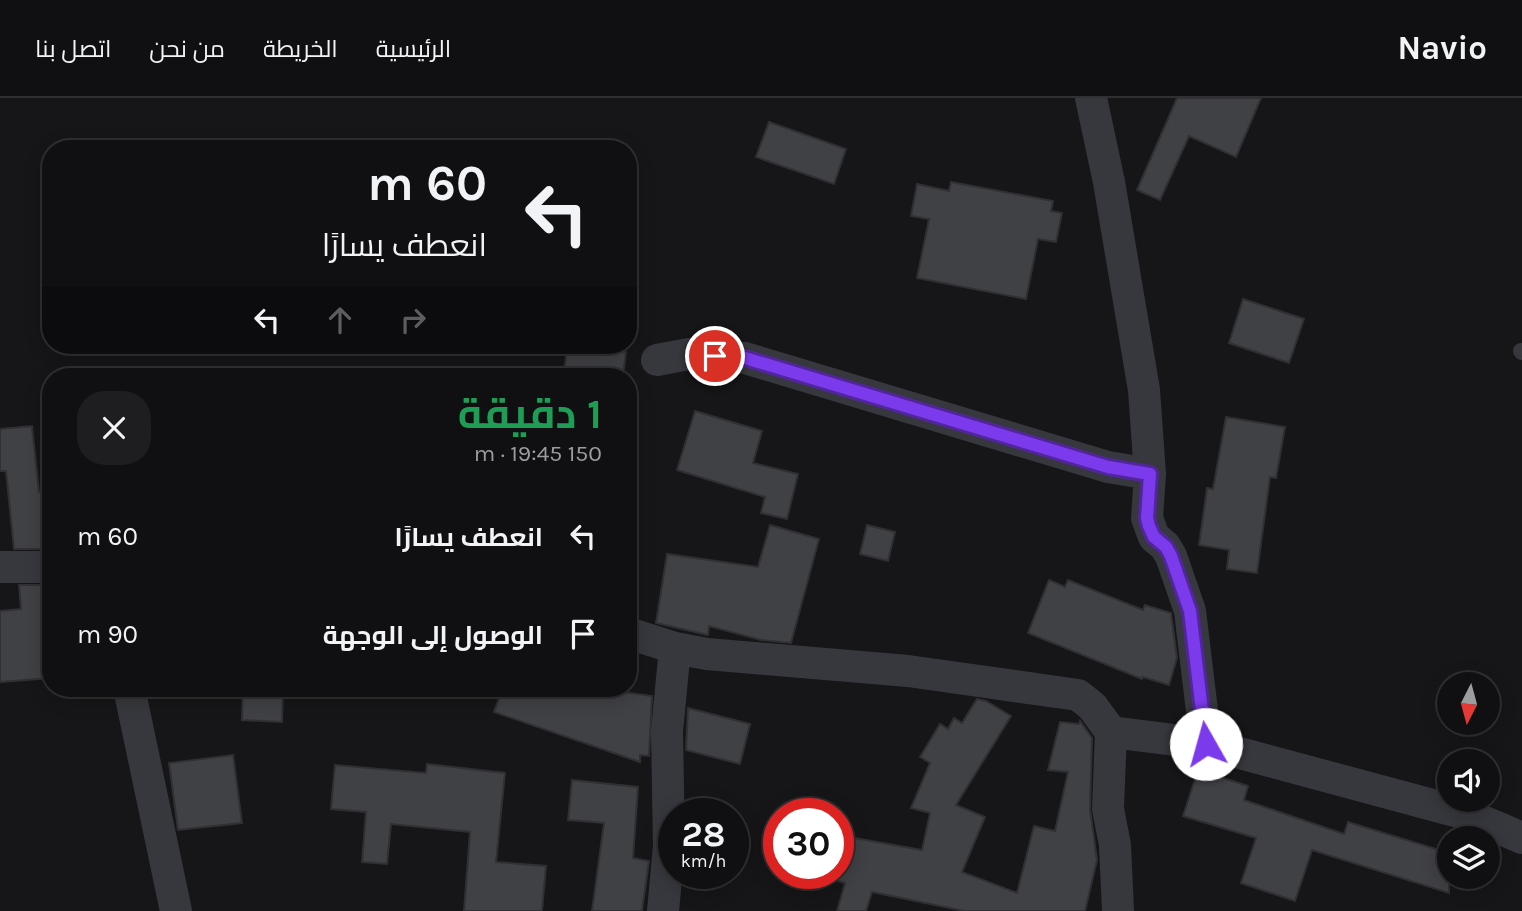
<!DOCTYPE html>
<html lang="ar">
<head>
<meta charset="utf-8">
<style>
  body { margin:0; font-family:Karla,Cairo,sans-serif; background:#1e1e20; color:#f1f3f6; direction:rtl; height:100vh; display:flex; flex-direction:column; font-size:26px; white-space:nowrap }
  * { box-sizing:border-box; margin:0 }
  p { font-size:23px; color:#9c9d9f }
  .icon { flex:none; width:38px; height:38px; fill:none; stroke:currentColor; stroke-width:2; stroke-linecap:round; stroke-linejoin:round }
  .map { position:relative; flex:1; overflow:hidden; direction:ltr }
  .details { position:absolute; left:42px; top:270px; width:595px; height:329px; display:flex; flex-direction:column; background:#101012; border-radius:28px; box-shadow:0 4px 18px #0003,0 0 0 2px #303032; direction:rtl }
  .details>* { flex:none }
  .banner { position:absolute; left:42px; top:42px; width:595px; height:214px; border-radius:28px; box-shadow:0 4px 18px #0003,0 0 0 2px #303032; direction:rtl; background:#101012; color:#f1f3f6; overflow:hidden }
  .needle { width:46px; rotate:186deg }
  .buttons { position:absolute; left:1437px; top:574px; display:grid; gap:14px }
  .buttons a { display:grid; place-items:center; width:63px; height:63px; border-radius:50%; background:#101012; box-shadow:0 4px 18px #0003,0 0 0 2px #303032; font-size:35px }
  .speed { position:absolute; left:658px; top:700px; display:flex; gap:14px; font-size:35px; font-weight:700; text-align:center }
  .speed>* { display:grid; place-content:center; width:91px; height:91px; border-radius:50%; background:#101012; box-shadow:0 4px 18px #0003,0 0 0 2px #303032; line-height:1 }
  .speed small { font-size:18px; font-weight:400 }
  .speed .limit { border:10px solid #d22; background:#fff; color:#111 }
  .pin { position:absolute; display:grid; place-items:center; width:60px; height:60px; color:#fff; margin:-30px; border:4px solid #fff; border-radius:50%; box-shadow:0 2px 7px #0007 }
  .me { position:absolute; width:77px; margin:-38px; rotate:353deg; stroke-linejoin:round; filter:drop-shadow(0 0 5px #0008) }
  .turn { display:flex; align-items:center; gap:24px; height:147px; padding:0 35px; font-size:32px }
  .turn .icon { width:91px; height:91px; stroke-width:2.5 }
  .turn b { display:block; font-size:49px; line-height:60px }
  .lanes { display:flex; align-items:center; height:66px; padding:0 35px; background:#0003; justify-content:center; gap:35px; direction:ltr }
  .lanes .off { opacity:.35 }
  .round { display:grid; place-items:center; flex:none; width:74px; height:74px; border-radius:28px; background:#1e1e20 }
  .head { display:flex; align-items:center; justify-content:space-between; height:119px; padding:0 35px }
  h1 { font-size:42px; font-weight:700; line-height:52px; color:#1e9e55 }
  ul { padding:0; list-style:none }
  li { display:flex; align-items:center; gap:21px; height:98px; padding:0 35px }
  li div { flex:1 }
  li b { display:block; font-size:26px }
  li em { font-style:normal }
  header { display:flex; align-items:center; gap:42px; box-sizing:border-box; height:98px; padding:0 35px; background:#101012; border-bottom:2px solid #303032 }
  header strong { font-size:33px }
  nav { display:flex; gap:38px; margin-inline-start:auto; font-size:24px }
  .map>svg:first-child { display:block }
  .building { fill:#404145; stroke:#303034; stroke-width:2 }
  .lines { fill:none; stroke-linecap:round; stroke-linejoin:round }
  .service { stroke:#37383d; stroke-width:16 }
  .minor { stroke:#37383d; stroke-width:32 }
  .route-casing { stroke:#51269a; stroke-width:18 }
  .route { stroke:#7c3aed; stroke-width:12 }
</style>
</head>
<body>
<header>
<strong>Navio</strong>
<nav><a>الرئيسية</a><a>الخريطة</a><a>من نحن</a><a>اتصل بنا</a></nav>
</header>
<div class="map">
<svg width="1522" height="813" viewBox="0 0 1522 813">
  <rect width="100%" height="100%" fill="#161618"/>
  <path class="building" d="M 1177,0 L 1261,0 L 1236,59 L 1189,38 L 1160,102 L 1137,92 Z
    M 769,24 L 846,51 L 834,86 L 756,59 Z
    M 951,84 L 1053,103 L 1051,113 L 1062,115 L 1056,144 L 1038,141 L 1026,201 L 917,180 L 929,121 L 911,118 L 917,86 L 949,93 Z
    M 1243,201 L 1304,221 L 1289,265 L 1229,245 Z
    M 568,247 L 626,254 L 623,278 L 563,278 Z
    M 695,313 L 762,333 L 753,365 L 798,376 L 787,421 L 761,415 L 765,399 L 677,372 Z
    M 1226,319 L 1285,329 L 1276,380 L 1270,379 L 1257,475 L 1227,471 L 1229,452 L 1199,447 L 1207,390 L 1213,391 Z
    M 32,328 L 39,394 L 51,393 L 51,451 L 14,451 L 6,373 L 0,373 L 0,331 Z
    M 770,427 L 819,441 L 791,545 L 761,542 L 709,528 L 708,537 L 656,525 L 667,456 L 758,469 Z
    M 867,427 L 895,434 L 888,463 L 860,456 Z
    M 1049,482 L 1065,489 L 1068,482 L 1143,512 L 1145,507 L 1171,515 L 1177,560 L 1169,587 L 1143,579 L 1142,581 L 1028,535 Z
    M 19,487 L 51,487 L 51,580 L 0,584 L 0,513 L 21,511 Z
    M 243,590 L 283,590 L 282,624 L 242,622 Z
    M 503,590 L 573,590 L 600,599 L 601,591 L 652,598 L 649,658 L 640,657 L 640,664 L 494,614 Z
    M 977,601 L 986,603 L 1011,618 L 956,707 L 985,719 L 962,774 L 1017,795 L 1034,728 L 1055,733 L 1068,674 L 1048,672 L 1060,624 L 1079,626 L 1080,623 L 1092,640 L 1090,711 L 1097,762 L 1085,813 L 964,813 L 872,794 L 866,813 L 837,813 L 845,785 L 838,783 L 838,737 L 922,752 L 930,715 L 911,710 L 930,665 L 920,659 L 940,626 L 948,631 L 954,620 L 962,625 Z
    M 688,610 L 750,626 L 740,666 L 686,652 Z
    M 233,657 L 242,725 L 178,732 L 169,665 Z
    M 427,666 L 505,675 L 496,764 L 546,768 L 542,813 L 464,813 L 470,734 L 391,726 L 387,766 L 362,764 L 366,714 L 331,711 L 335,667 L 426,675 Z
    M 1198,672 L 1248,688 L 1244,702 L 1344,736 L 1348,724 L 1449,755 L 1449,795 L 1312,752 L 1295,803 L 1241,785 L 1256,740 L 1183,718 Z
    M 572,682 L 638,689 L 633,760 L 649,763 L 642,813 L 592,813 L 604,725 L 568,722 Z"/>
  <g class="lines">
    <path class="service" d="M 1521,253 L 1522,254"/>
    <path class="minor" d="M 1091,0 L 1109,84 L 1144,292 L 1150,376 L 1147,420 L 1154,439 L 1165,448 L 1171,458 L 1190,513 L 1206,646
      M 657,262 L 689,256 L 745,260 L 1108,369 L 1150,376
      M 0,469 L 51,469
      M 628,535 L 675,550 L 707,556 L 908,573 L 1078,597 L 1092,608 L 1111,634 L 1108,711 L 1115,747 L 1118,813
      M 129,590 L 176,813
      M 1111,634 L 1206,646 L 1466,716 L 1522,740
      M 663,813 L 669,748 L 667,633 L 675,550"/>
  </g>
  <g class="lines">
    <defs>
      <path id="route" d="M 715,258 L 745,260 L 1108,369 L 1150,376 L 1147,420 L 1149,428 L 1154,439 L 1166,449 L 1171,458 L 1190,513 L 1206,646"/>
    </defs>
    <use href="#route" class="route-casing"/>
    <use href="#route" class="route"/>
  </g>
</svg>
<div class="buttons">
<a><svg class="needle" viewBox="-14 -14 28 28"><path d="M0-13l5 13h-10z" fill="#e53935"/><path d="M0 13l5-13h-10z" fill="#9c9d9f"/></svg></a>
<a><svg class="icon" aria-label="sound" viewBox="0 0 24 24"><path d="M4 9h4l5-4v14l-5-4H4zM17 9q2 3 0 6"/></svg></a>
<a><svg class="icon" aria-label="layers" viewBox="0 0 24 24"><path d="M12 4l9 5-9 5-9-5zM3 14l9 5 9-5"/></svg></a>
</div>
<div class="speed"><div>28<small>km/h</small></div><div class="limit">30</div></div>
<div class="pin" style="left:715px;top:258px;background:#d93025"><svg class="icon" aria-label="arrive" viewBox="0 0 24 24"><path d="M6 21V4h12l-3 4 3 4H6"/></svg></div>
<svg class="me" style="left:1206px;top:646px" viewBox="-20 -20 40 40"><circle r="19" fill="#fff"/><path d="M0-13L10 11 0 6-10 11z" fill="#7c3aed"/></svg>
<div class="banner">
<div class="turn"><svg class="icon" aria-label="left" viewBox="0 0 24 24"><path d="M17 20v-9H6M10 6l-5 5 5 5"/></svg><div><b>60 m</b>انعطف يسارًا</div></div>
<div class="lanes"><svg class="icon" aria-label="left" viewBox="0 0 24 24"><path d="M17 20v-9H6M10 6l-5 5 5 5"/></svg><svg class="icon off" aria-label="ahead" viewBox="0 0 24 24"><path d="M12 20V5M6 11l6-6 6 6"/></svg><svg class="icon off" aria-label="right" viewBox="0 0 24 24"><path d="M7 20v-9h11M14 6l5 5-5 5"/></svg></div>
</div>
<section class="details">
<div class="head"><div><h1>1 دقيقة</h1><p>150 m · 19:45</p></div><a class="round"><svg class="icon" aria-label="close" viewBox="0 0 24 24"><path d="M6 6l12 12M18 6L6 18"/></svg></a></div>
<ul>
<li><svg class="icon" aria-label="left" viewBox="0 0 24 24"><path d="M17 20v-9H6M10 6l-5 5 5 5"/></svg><div><b>انعطف يسارًا</b></div><em>60 m</em></li>
<li><svg class="icon" aria-label="arrive" viewBox="0 0 24 24"><path d="M6 21V4h12l-3 4 3 4H6"/></svg><div><b>الوصول إلى الوجهة</b></div><em>90 m</em></li>
</ul>
</section>
</div>
</body>
</html>
